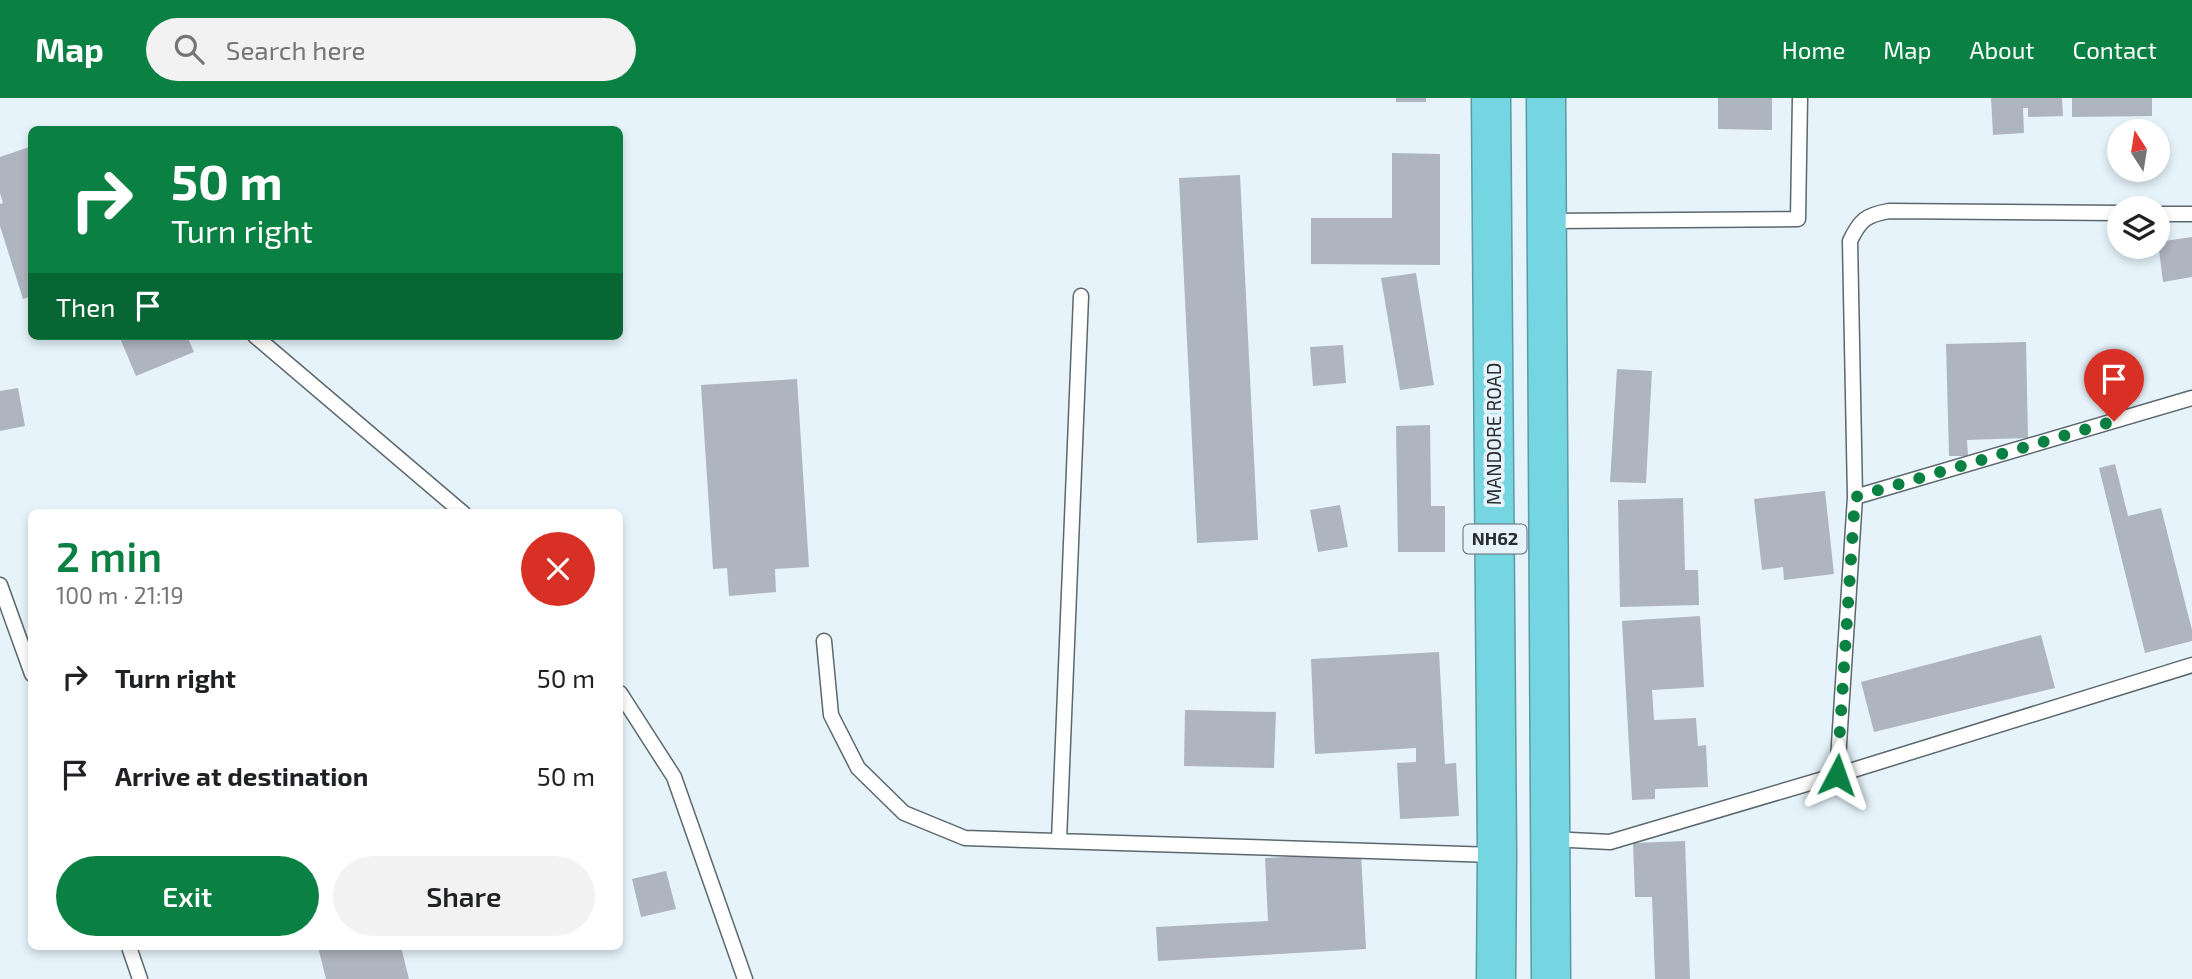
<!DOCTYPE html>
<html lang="en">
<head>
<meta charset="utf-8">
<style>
  body { margin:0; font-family:"Exo 2",sans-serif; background:#f2f2f2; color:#202124; height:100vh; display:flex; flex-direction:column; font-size:26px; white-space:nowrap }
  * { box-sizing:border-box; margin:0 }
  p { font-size:23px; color:#757577 }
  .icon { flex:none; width:38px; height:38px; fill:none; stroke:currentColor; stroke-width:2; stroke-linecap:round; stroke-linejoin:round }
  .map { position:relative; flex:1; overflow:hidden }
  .side { position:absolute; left:28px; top:411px; width:595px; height:441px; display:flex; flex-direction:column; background:#fff; border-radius:10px; box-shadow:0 4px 10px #0003 }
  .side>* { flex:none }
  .guide { position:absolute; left:28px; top:28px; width:595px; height:214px; border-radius:10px; box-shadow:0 4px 10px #0003; background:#0b8043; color:#fff; overflow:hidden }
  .needle { width:46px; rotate:348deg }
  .tools { position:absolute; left:2107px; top:21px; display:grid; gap:14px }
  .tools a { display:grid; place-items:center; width:63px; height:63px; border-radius:50%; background:#fff; box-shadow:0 4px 10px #0003; font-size:35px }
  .pin { position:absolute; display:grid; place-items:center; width:60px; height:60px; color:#fff; margin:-72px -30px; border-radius:50% 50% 50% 0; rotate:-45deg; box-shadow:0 0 7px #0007 }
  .pin .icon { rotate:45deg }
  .me { position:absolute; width:77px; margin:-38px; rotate:4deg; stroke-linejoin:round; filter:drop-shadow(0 0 5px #0008) }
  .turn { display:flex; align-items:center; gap:24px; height:147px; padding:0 28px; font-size:32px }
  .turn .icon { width:91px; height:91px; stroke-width:2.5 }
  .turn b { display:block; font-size:49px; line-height:60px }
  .then { display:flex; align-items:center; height:66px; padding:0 28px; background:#0003; gap:14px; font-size:26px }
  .round { display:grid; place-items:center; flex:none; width:74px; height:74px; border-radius:37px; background:#f2f2f2 }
  .overview { display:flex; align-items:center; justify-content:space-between; height:119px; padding:0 28px }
  h1 { font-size:42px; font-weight:600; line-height:52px; color:#0b8043 }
  .primary-button { display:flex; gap:14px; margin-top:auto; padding:14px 28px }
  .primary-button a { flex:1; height:80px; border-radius:42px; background:#0b8043; color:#fff; font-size:28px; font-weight:600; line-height:80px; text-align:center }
  .primary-button a+a { background:#f2f2f2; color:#202124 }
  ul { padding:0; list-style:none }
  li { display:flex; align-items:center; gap:21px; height:98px; padding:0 28px }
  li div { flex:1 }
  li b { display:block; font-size:26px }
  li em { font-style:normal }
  header { display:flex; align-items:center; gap:42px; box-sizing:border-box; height:98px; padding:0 35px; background:#0b8043; color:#fff }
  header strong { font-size:33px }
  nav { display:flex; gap:38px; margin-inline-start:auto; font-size:24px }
  .search { width:490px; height:63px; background:#f2f2f2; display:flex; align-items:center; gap:18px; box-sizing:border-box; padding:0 24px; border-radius:38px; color:#757577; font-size:26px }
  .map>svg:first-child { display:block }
  .building { fill:#aeb4c0 }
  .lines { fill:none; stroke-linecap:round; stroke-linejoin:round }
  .lane-casing { stroke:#5c676e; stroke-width:17 }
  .highway-casing { stroke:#5a9ba4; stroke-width:41 }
  .lane { stroke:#fff; stroke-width:14 }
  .highway { stroke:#75d6e2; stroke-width:38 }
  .route { stroke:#0b8043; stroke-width:12; stroke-dasharray:0 21.6 }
  .labels { text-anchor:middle; stroke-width:7; stroke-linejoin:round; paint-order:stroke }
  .shield { fill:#e6f3fb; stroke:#62686d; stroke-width:2 }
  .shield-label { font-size:18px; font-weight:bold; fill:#292d30 }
  .street-label { font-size:19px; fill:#292d30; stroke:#e6f3fb }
</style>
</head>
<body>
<header>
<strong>Map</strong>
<div class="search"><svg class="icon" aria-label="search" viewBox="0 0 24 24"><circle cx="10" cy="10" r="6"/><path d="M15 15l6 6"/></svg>Search here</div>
<nav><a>Home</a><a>Map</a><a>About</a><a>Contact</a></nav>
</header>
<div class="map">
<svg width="2192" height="881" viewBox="0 0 2192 881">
  <rect width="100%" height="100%" fill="#e6f3fb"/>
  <path class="building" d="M 1396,0 L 1426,0 L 1426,4 L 1396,4 Z
    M 1718,0 L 1772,0 L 1772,32 L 1718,31 Z
    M 1991,0 L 2062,0 L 2063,18 L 2028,19 L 2028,10 L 2023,10 L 2024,35 L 1993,37 Z
    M 2072,0 L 2152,0 L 2152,18 L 2072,19 Z
    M 32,48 L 32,198 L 23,201 L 0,128 L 0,106 L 3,105 L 0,95 L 0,59 Z
    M 1392,55 L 1440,56 L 1440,167 L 1311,166 L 1311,120 L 1392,120 Z
    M 1240,77 L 1258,442 L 1197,445 L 1179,80 Z
    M 2192,139 L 2192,179 L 2163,184 L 2158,144 Z
    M 1416,175 L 1434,287 L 1400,292 L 1381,180 Z
    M 119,238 L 187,238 L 194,254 L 136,278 Z
    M 2026,244 L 2028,340 L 1967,342 L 1968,358 L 1949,358 L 1946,246 Z
    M 1343,247 L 1346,285 L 1313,288 L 1310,249 Z
    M 1617,271 L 1652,273 L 1646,385 L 1610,384 Z
    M 797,281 L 809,469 L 775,471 L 776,494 L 729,498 L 727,470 L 713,471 L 701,287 Z
    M 18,290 L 25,328 L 0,333 L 0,293 Z
    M 1430,327 L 1431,408 L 1445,408 L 1445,454 L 1398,454 L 1396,328 Z
    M 2115,366 L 2128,418 L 2161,410 L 2192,532 L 2192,543 L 2145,555 L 2099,370 Z
    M 1825,393 L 1834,476 L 1784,482 L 1783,469 L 1762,472 L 1754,401 Z
    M 1683,400 L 1685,472 L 1698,472 L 1699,507 L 1620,509 L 1618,402 Z
    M 1340,407 L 1348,449 L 1318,454 L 1310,412 Z
    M 1700,518 L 1704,589 L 1652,592 L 1654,622 L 1696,620 L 1698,648 L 1706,647 L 1708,689 L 1655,691 L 1655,701 L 1632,702 L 1622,523 Z
    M 2041,537 L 2055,590 L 1874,634 L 1861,584 Z
    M 1439,554 L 1445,666 L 1456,665 L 1459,718 L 1400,721 L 1397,665 L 1416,664 L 1416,650 L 1315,656 L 1311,561 Z
    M 1185,612 L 1276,614 L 1274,670 L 1184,668 Z
    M 1685,743 L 1690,881 L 1655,881 L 1652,799 L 1635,799 L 1633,745 Z
    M 1361,755 L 1366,851 L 1158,863 L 1156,829 L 1268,823 L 1265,760 Z
    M 666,773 L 676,811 L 641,819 L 632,781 Z
    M 318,849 L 401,849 L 409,881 L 326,881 Z"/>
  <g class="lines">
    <defs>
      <path id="lane" d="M 2158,116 L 2192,116
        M 1549,123 L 1798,121 L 1800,0
        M 255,238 L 463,415
        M 1855,399 L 2192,300
        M 0,487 L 32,576
        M 824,543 L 831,617 L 858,670 L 904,715 L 965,740 L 1494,757
        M 620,595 L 674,679 L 745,881
        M 1837,677 L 1855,399 L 1850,143 C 1860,122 1866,117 1889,113 L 2119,115
        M 1551,741 L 1610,744 L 1837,677 L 2192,567
        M 1059,743 L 1081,198
        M 129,849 L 140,881"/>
      <path id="highway" d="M 1491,0 L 1497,757 L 1496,881
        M 1546,0 L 1551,881"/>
    </defs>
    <use href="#lane" class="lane-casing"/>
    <use href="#highway" class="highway-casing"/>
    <use href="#lane" class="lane"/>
    <use href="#highway" class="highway"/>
  </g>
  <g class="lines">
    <path class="route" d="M 1837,677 L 1855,399 L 2114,323"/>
  </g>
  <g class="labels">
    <rect class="shield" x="1463.5" y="426.5" width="63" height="29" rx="5"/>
    <g class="shield-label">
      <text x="1495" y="447">NH62</text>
    </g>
    <g class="street-label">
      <text transform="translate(1494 336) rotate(-90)" y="7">MANDORE ROAD</text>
    </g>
  </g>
</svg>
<div class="tools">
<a><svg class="needle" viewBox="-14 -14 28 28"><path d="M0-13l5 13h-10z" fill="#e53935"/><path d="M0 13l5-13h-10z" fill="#757577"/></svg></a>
<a><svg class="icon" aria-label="layers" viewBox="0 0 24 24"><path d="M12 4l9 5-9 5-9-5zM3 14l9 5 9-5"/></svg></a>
</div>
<div class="pin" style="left:2114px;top:323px;background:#d93025"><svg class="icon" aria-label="arrive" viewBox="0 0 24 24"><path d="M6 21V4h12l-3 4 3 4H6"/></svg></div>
<svg class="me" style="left:1837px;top:677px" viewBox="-20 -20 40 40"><path d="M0-17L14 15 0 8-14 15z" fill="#0b8043" stroke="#fff" stroke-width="4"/></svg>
<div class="guide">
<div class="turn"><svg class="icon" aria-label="right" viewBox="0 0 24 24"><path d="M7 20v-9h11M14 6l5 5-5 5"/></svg><div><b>50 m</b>Turn right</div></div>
<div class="then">Then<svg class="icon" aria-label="arrive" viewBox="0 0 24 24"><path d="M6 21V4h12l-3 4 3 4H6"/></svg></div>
</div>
<section class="side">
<div class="overview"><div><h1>2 min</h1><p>100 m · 21:19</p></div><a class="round" style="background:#d93025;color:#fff"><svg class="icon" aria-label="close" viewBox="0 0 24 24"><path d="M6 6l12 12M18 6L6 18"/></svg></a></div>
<ul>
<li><svg class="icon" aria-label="right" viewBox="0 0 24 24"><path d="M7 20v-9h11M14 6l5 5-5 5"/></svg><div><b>Turn right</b></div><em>50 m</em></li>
<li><svg class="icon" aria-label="arrive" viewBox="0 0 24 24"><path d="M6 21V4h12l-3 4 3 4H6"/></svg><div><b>Arrive at destination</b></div><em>50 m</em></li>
</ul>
<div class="primary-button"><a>Exit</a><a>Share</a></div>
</section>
</div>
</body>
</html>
